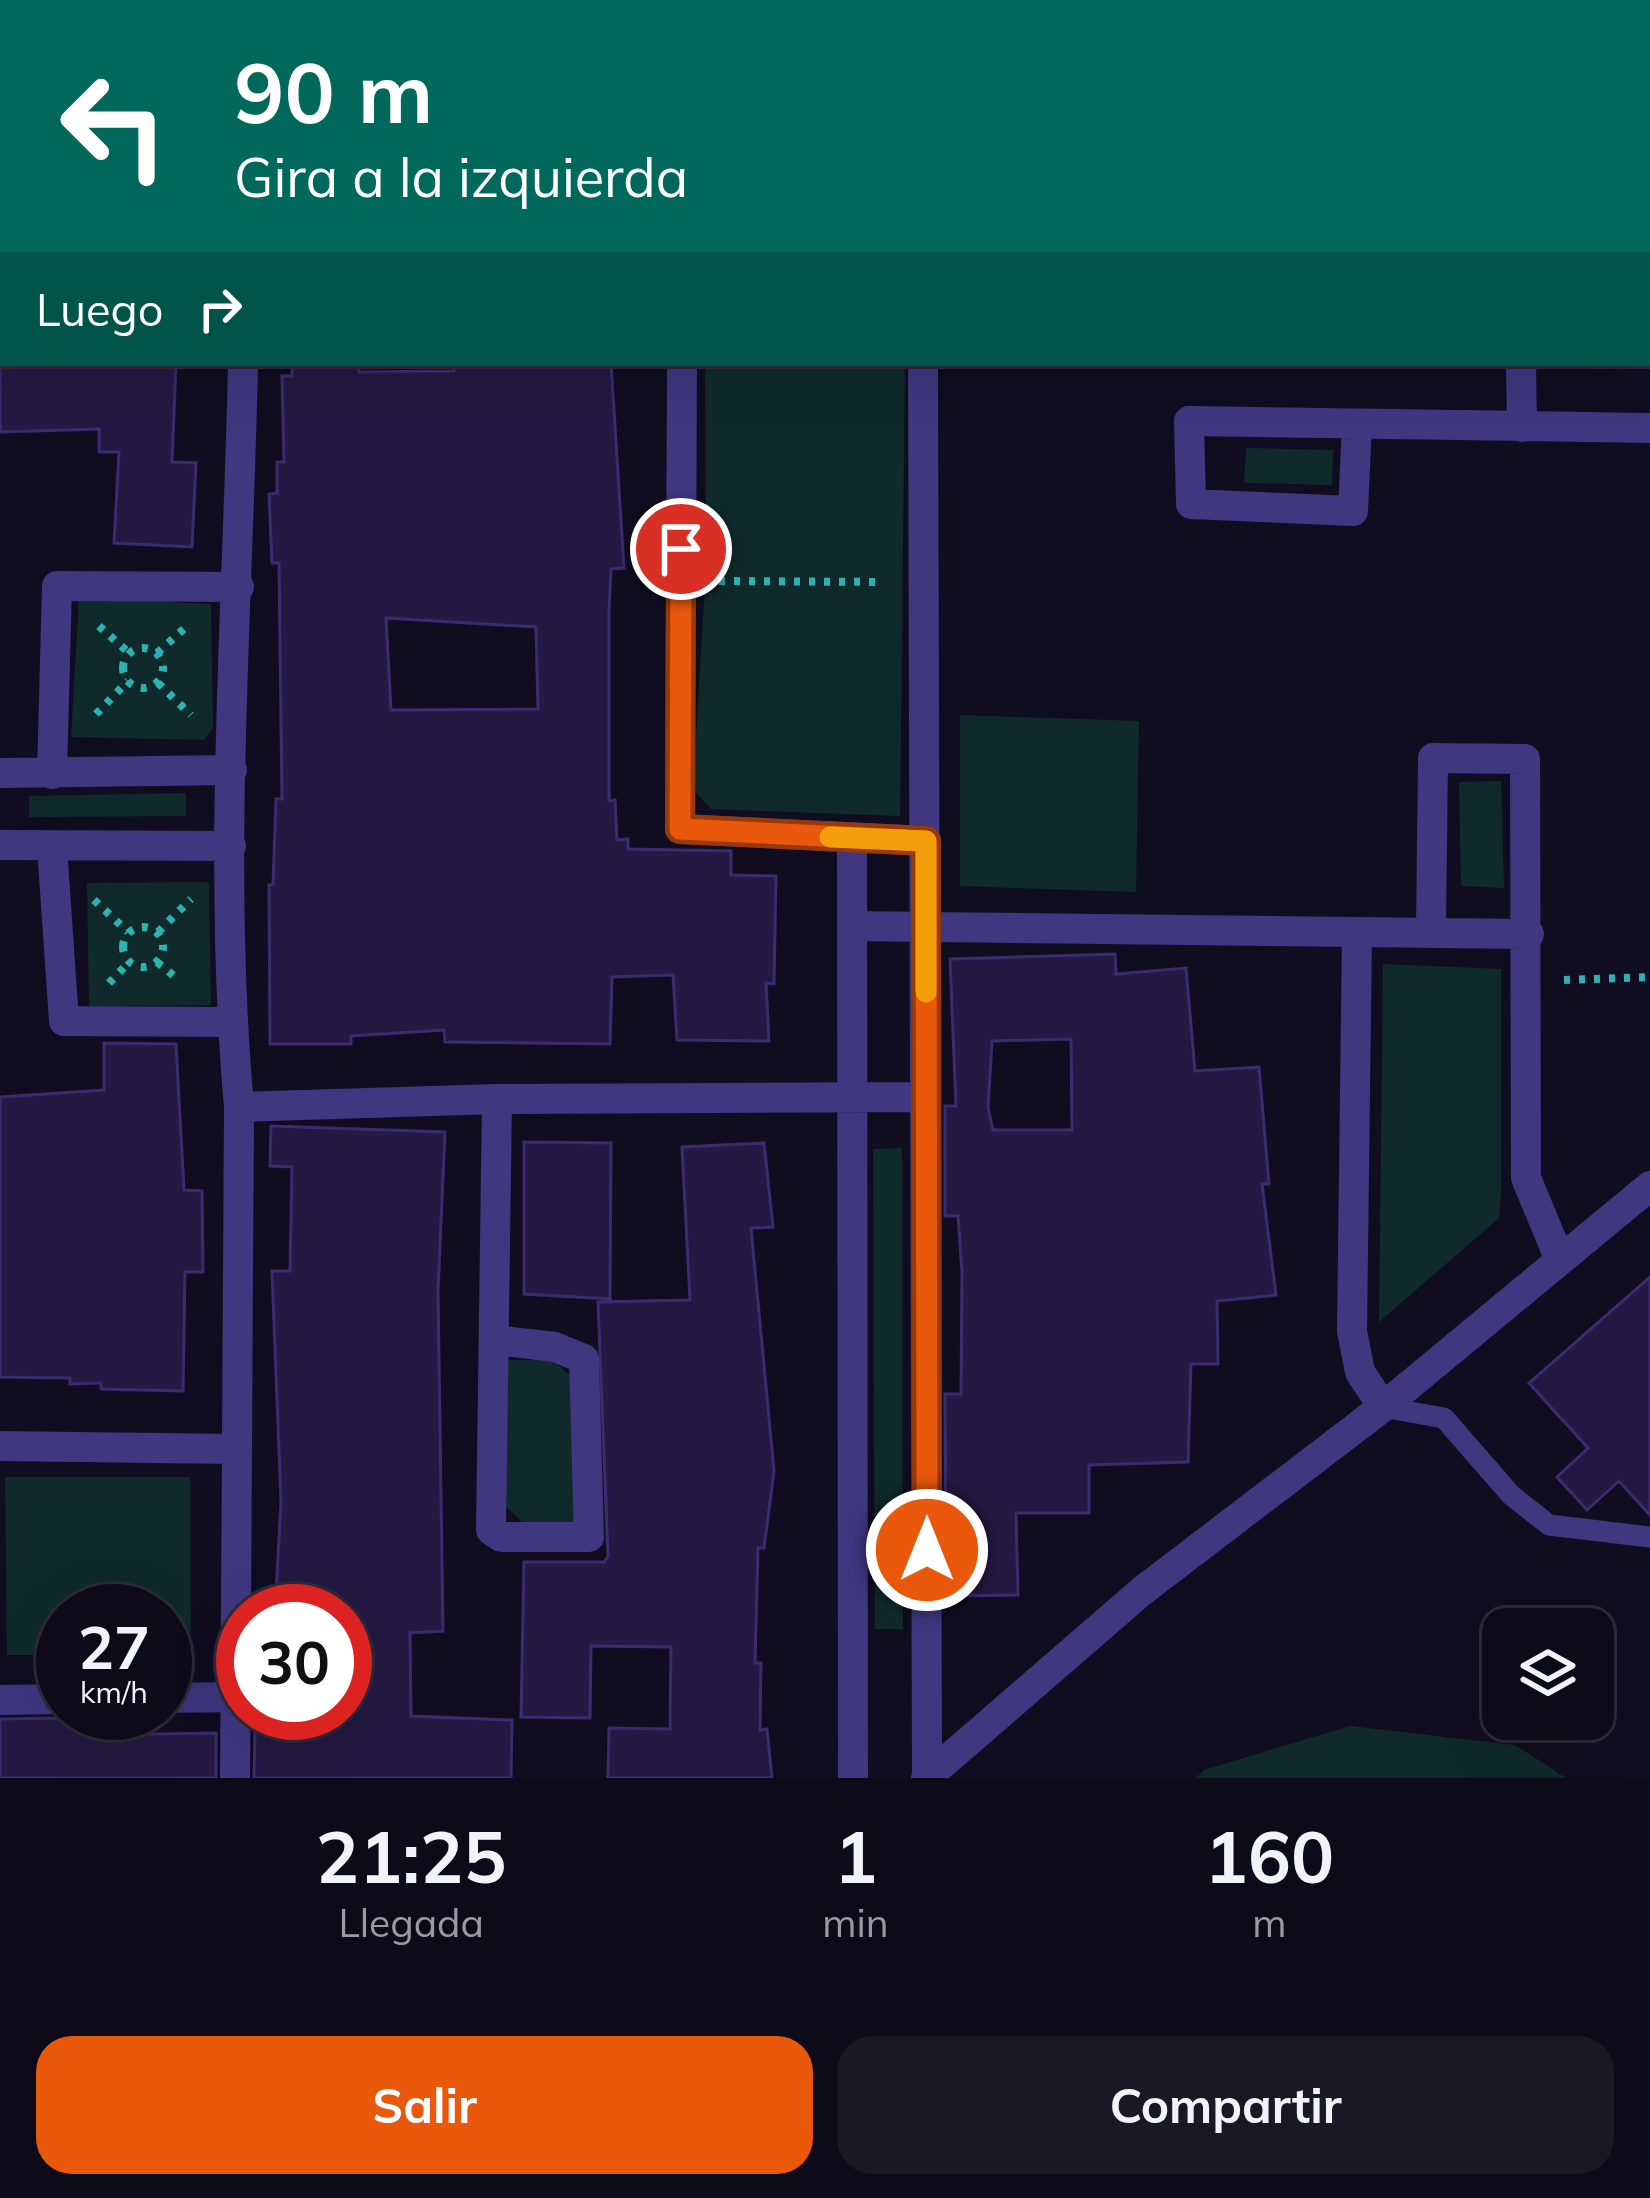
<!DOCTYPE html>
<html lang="es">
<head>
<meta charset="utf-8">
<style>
  body { margin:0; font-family:Mulish,sans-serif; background:#1b1826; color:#f1f3f6; height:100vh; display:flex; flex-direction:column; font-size:45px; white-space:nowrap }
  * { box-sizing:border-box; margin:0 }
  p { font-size:39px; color:#9a9aa2 }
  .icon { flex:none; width:66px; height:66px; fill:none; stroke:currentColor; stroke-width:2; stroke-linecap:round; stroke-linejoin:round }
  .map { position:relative; height:1778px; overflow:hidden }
  .sheet { display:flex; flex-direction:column; background:#0d0a19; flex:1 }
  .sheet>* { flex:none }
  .banner { position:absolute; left:0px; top:0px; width:1650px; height:366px; box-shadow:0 12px 48px #0002,0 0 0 3px #2d2b38; background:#00695c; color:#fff; overflow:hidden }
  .tools { position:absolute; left:1482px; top:1608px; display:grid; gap:24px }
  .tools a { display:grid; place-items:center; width:132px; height:132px; border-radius:24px; background:#0d0a19; box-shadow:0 12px 48px #0002,0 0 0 3px #2d2b38; font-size:60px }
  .speed { position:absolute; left:36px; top:1584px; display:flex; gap:24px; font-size:60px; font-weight:700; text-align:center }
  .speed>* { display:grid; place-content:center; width:156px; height:156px; border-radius:50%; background:#0d0a19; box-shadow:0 12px 48px #0002,0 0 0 3px #2d2b38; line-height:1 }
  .speed small { font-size:30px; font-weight:400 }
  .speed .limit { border:18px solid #d22; background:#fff; color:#111 }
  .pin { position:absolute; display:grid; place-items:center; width:102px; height:102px; color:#fff; margin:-51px; border:6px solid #fff; border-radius:50%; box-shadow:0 3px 12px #0007 }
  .me { position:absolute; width:132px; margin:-66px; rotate:0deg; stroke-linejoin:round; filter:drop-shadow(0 0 9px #0008) }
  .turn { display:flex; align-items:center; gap:42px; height:252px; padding:0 36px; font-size:54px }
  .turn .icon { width:156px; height:156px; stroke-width:2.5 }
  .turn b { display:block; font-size:84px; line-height:102px }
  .then { display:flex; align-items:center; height:114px; padding:0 36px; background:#0003; gap:24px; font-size:45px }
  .eta { display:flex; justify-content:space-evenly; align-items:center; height:204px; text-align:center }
  .eta b { font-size:72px; font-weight:700; line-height:84px }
  .button { display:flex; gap:24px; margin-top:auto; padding:24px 36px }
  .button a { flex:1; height:138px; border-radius:36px; background:#ea580c; color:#fff; font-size:48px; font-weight:700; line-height:138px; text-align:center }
  .button a+a { background:#1b1826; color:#f1f3f6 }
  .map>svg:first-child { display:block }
  .green { fill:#102a2b }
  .building { fill:#241942; stroke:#3c2b6e; stroke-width:3; fill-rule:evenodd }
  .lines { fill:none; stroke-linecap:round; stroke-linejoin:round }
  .path { stroke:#2db2b2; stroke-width:8; stroke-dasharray:6 9; stroke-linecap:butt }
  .service { stroke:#3f3780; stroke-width:21 }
  .minor { stroke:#3f3780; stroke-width:30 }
  .tertiary { stroke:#3f3780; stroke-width:30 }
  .route-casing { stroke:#983908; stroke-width:30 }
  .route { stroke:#ea580c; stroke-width:21 }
  .slow { stroke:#f59e0b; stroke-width:21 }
</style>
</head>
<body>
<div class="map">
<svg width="1650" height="1778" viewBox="0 0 1650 1778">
  <rect width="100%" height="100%" fill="#110d21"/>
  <path class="green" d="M 14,0 L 212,0 L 212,3 L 14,3 Z
    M 1559,0 L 1650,0 L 1650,151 L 1647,3 Z
    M 705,363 L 905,363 L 900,816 L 711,809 L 693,789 L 706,567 Z
    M 1246,448 L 1333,450 L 1332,485 L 1244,483 Z
    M 79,598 L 211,604 L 213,728 L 204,740 L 71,737 Z
    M 960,715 L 1139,721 L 1136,892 L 960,886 Z
    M 1501,781 L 1504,888 L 1461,886 L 1459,782 Z
    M 186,793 L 186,816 L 29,817 L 29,796 Z
    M 209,882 L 211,1005 L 89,1006 L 87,883 Z
    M 1383,964 L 1501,969 L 1501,1192 L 1499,1218 L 1379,1322 Z
    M 902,1148 L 903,1629 L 875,1629 L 873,1149 Z
    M 504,1360 L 553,1360 L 573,1378 L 574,1524 L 523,1523 L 505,1506 Z
    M 5,1477 L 190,1477 L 191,1655 L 165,1655 L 165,1611 L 63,1611 L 63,1655 L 7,1655 Z
    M 1350,1726 L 1515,1745 L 1566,1778 L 1196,1778 L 1204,1770 Z"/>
  <path class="building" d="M 0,363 L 176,363 L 172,462 L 196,463 L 192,547 L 114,543 L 119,452 L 99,452 L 99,429 L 0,432 Z
    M 292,363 L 359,363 L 359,372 L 454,371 L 454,363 L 611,363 L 624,568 L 611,569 L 609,610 L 609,801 L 615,800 L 617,840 L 628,839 L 628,849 L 731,851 L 731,875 L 776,876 L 774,984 L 766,983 L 769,1041 L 677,1040 L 673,975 L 612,977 L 610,1044 L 445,1042 L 444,1030 L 351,1036 L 351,1044 L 270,1044 L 269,885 L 273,885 L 276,799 L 282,799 L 279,563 L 272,563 L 269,494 L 277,493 L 277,462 L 284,462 L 282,376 L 292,376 ZM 386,618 L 536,627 L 538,709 L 391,710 Z
    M 1115,954 L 1116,974 L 1186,968 L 1195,1071 L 1259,1067 L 1269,1184 L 1262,1184 L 1276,1295 L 1217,1301 L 1218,1364 L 1191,1364 L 1188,1462 L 1089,1465 L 1089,1513 L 1016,1513 L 1018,1595 L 946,1596 L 945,1394 L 961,1394 L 962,1272 L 958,1216 L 945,1216 L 945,1106 L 956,1106 L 950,959 ZM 1071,1039 L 1072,1130 L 993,1130 L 988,1108 L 992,1041 Z
    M 104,1043 L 176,1044 L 184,1190 L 202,1191 L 203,1272 L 185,1272 L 183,1391 L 101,1389 L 101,1383 L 70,1384 L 70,1378 L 0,1377 L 0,1097 L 104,1090 Z
    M 271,1126 L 445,1132 L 438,1291 L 443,1631 L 410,1633 L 411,1716 L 512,1720 L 511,1778 L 254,1778 L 255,1733 L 276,1725 L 276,1713 L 345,1713 L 345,1611 L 275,1611 L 281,1502 L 272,1271 L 290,1271 L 292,1167 L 270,1166 Z
    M 524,1142 L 611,1143 L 610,1299 L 524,1294 Z
    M 764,1143 L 773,1227 L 751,1228 L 774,1471 L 764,1548 L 758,1548 L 755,1663 L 761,1663 L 760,1730 L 767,1729 L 772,1778 L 608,1778 L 609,1728 L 670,1729 L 671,1647 L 591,1646 L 590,1718 L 521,1717 L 524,1562 L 604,1562 L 608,1557 L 598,1302 L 690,1300 L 682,1147 Z
    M 1650,1277 L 1650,1515 L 1619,1481 L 1587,1510 L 1557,1477 L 1588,1448 L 1529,1383 Z
    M 76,1713 L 91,1713 L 92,1735 L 216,1733 L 216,1778 L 0,1778 L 0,1719 L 63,1718 Z"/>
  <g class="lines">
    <path class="path" d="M 719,581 L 884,582
      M 99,626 L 129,653
      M123 668a20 20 0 1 1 40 0a20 20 0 1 1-40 0Z
      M 157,653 L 187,626
      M 158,683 L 191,715
      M 96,714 L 128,681
      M 94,900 L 128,932
      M123 947a20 20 0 1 1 40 0a20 20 0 1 1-40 0Z
      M 158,932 L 191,899
      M 157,962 L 179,980
      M 1564,980 L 1650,977
      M 109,983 L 129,962"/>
    <path class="service" d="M 1383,1407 L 1444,1418 L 1511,1495 L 1549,1525 L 1650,1537"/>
    <path class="minor" d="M 1179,0 L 1179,3
      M 1520,0 L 1520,3
      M 251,3 L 251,0
      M 683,3 L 683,0
      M 1273,3 L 1273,0
      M 0,171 L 3,171
      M 1647,182 L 1650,182
      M 682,363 L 680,829 L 926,841
      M 923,363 L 927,1776
      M 1521,363 L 1522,427
      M 1357,424 L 1353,511 L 1191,504 L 1189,421 L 1650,428
      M 0,773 L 232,770
      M 52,774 L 57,586 L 239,587
      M 852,837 L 853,1778
      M 0,845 L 231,846
      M 52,847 L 64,1021 L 231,1022
      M 852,926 L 1529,934
      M 1431,930 L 1433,758 L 1525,759 L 1526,1178 L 1560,1260
      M 1357,934 L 1352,1331 L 1360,1372 L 1383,1407
      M 239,1107 L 497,1099 L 926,1097
      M 495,1340 L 555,1347 L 584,1359 L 589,1537 L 501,1537 L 491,1530 L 497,1099
      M 0,1446 L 234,1449
      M 165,1698 L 237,1697
      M 0,1700 L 63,1699
      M 235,1778 L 239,1107 C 217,860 238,610 243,363"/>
    <path class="tertiary" d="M 926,1778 L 1142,1591 L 1383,1407 L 1650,1186"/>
  </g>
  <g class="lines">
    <defs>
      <path id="route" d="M 681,549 L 680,829 L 926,841 L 927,1550"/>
    </defs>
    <use href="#route" class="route-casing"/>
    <use href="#route" class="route"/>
    <path class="slow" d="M 830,837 L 926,841 L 926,992"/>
  </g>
</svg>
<div class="tools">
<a><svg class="icon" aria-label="layers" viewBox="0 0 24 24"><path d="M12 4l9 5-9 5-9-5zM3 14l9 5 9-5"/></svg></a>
</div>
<div class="speed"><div>27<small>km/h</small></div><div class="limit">30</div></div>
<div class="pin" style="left:681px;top:549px;background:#d93025"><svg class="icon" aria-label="arrive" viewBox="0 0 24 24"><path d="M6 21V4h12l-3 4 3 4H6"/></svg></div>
<svg class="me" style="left:927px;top:1550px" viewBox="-20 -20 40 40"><circle r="17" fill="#ea580c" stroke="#fff" stroke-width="3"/><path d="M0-11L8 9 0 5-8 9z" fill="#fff"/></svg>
<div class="banner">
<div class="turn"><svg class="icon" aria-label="left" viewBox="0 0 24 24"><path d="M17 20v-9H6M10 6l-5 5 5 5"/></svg><div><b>90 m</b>Gira a la izquierda</div></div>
<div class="then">Luego<svg class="icon" aria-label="right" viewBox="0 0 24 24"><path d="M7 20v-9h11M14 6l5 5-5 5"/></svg></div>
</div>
</div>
<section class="sheet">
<div class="eta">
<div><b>21:25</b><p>Llegada</p></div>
<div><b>1</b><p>min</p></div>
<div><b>160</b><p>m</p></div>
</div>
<div class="button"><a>Salir</a><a>Compartir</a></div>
</section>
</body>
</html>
